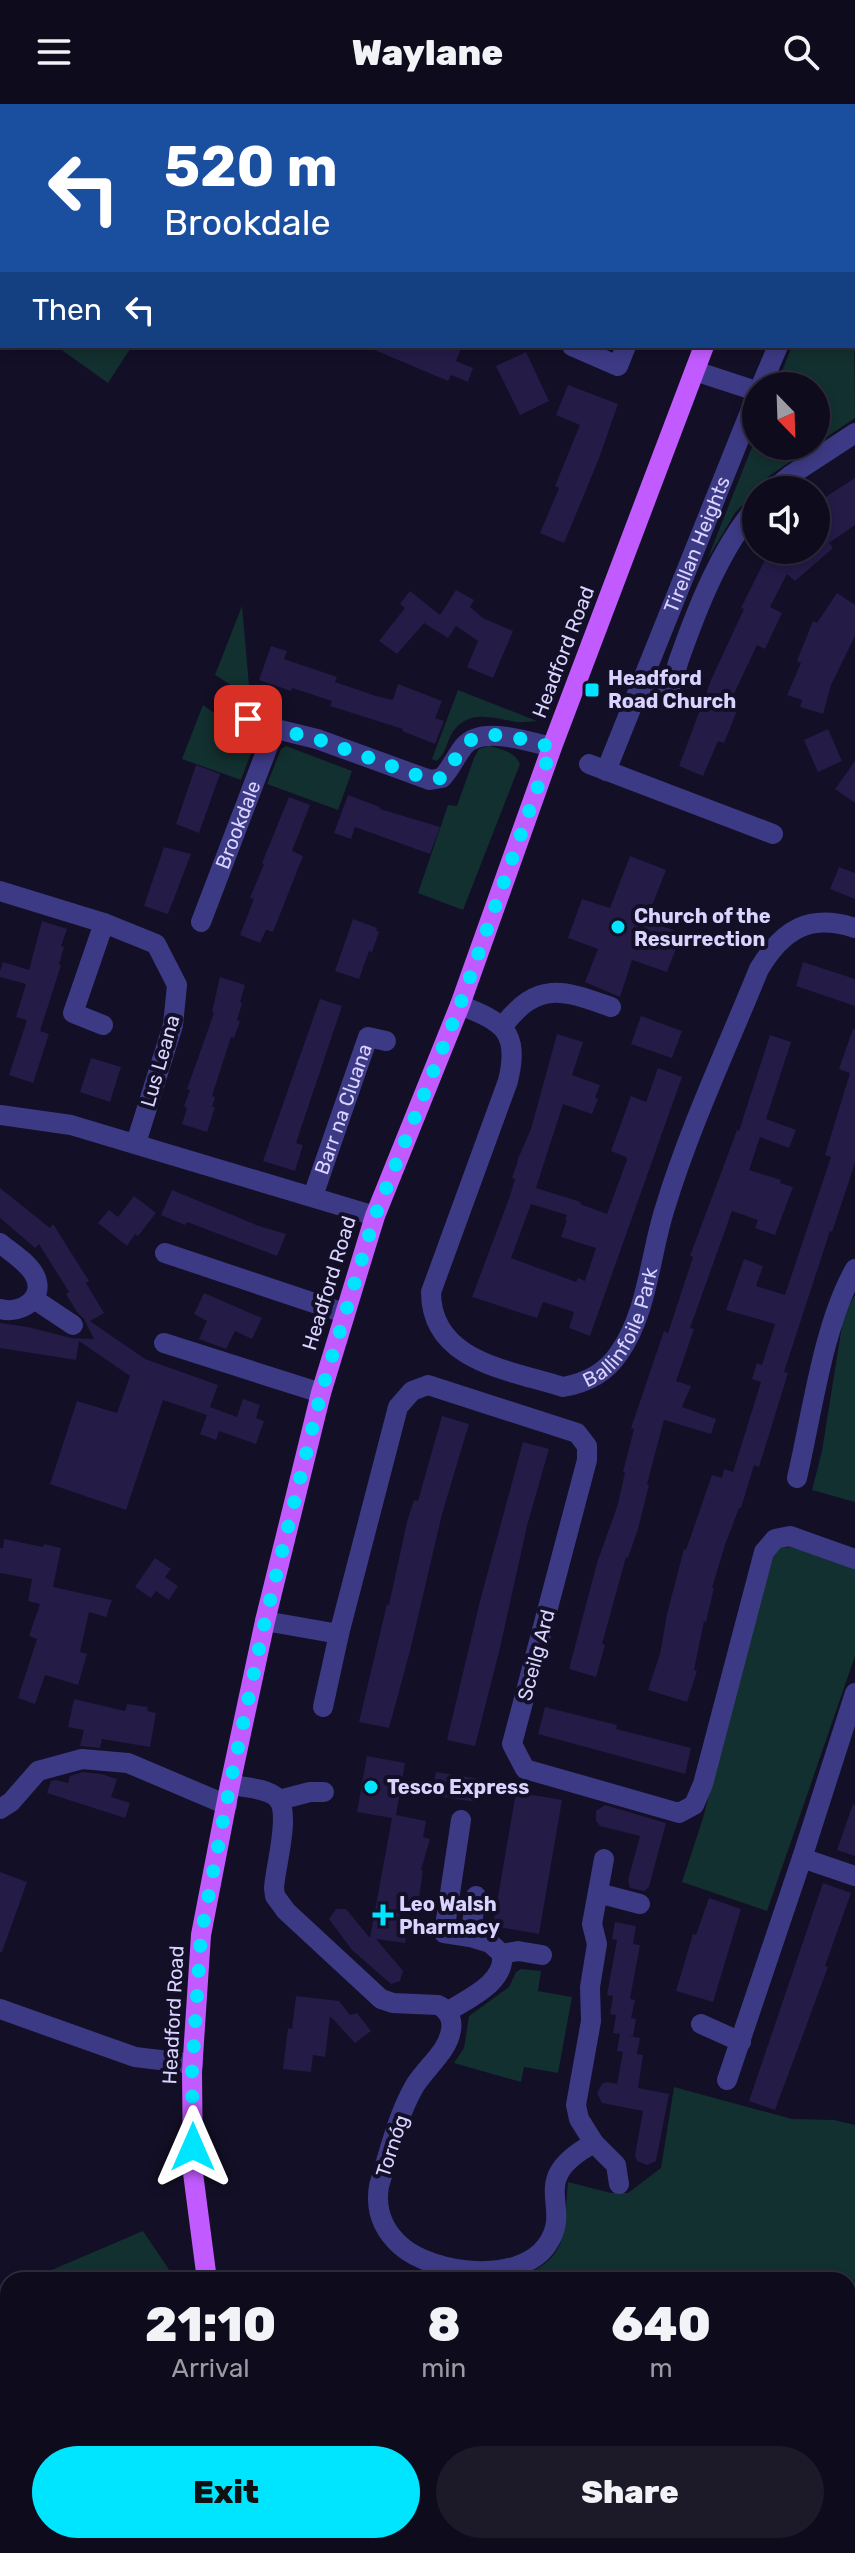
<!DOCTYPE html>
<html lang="en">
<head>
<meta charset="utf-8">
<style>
  body { margin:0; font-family:Rubik,sans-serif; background:#1c1929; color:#f1f3f6; height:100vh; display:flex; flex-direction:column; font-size:30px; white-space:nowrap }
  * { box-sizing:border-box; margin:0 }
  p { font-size:26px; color:#9b9ba3 }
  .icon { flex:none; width:44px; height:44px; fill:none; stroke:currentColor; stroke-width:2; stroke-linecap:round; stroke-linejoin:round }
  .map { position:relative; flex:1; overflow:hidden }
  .details { position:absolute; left:0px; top:2168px; width:856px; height:282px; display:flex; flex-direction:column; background:#0e0b1c; border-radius:24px 24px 0 0; box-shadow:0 4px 12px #0003,0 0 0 2px #2e2b3b }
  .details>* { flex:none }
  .guide { position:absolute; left:0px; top:0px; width:856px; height:244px; box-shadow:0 4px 12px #0003,0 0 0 2px #2e2b3b; background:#1a4fa0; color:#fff; overflow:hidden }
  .needle { width:52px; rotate:157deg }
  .buttons { position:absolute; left:742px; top:268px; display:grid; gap:16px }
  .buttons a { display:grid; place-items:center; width:88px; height:88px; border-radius:50%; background:#0e0b1c; box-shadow:0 4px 12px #0003,0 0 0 2px #2e2b3b; font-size:40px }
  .pin { position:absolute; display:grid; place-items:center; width:68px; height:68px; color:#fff; margin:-34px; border-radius:16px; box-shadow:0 4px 12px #0006 }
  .me { position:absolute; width:88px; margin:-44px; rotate:0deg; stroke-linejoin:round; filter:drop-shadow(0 0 6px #0008) }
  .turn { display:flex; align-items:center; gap:28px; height:168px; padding:0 32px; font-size:36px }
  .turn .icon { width:104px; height:104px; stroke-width:2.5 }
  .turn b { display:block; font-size:56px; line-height:68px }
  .then { display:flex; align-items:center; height:76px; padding:0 32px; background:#0003; gap:16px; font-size:30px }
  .eta { display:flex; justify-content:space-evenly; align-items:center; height:136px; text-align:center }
  .eta b { font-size:48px; font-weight:800; line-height:56px }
  .action { display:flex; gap:16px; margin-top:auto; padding:16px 32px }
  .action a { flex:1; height:92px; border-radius:48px; background:#00e5ff; color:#111; font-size:32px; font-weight:800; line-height:92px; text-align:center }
  .action a+a { background:#1c1929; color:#f1f3f6 }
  header { display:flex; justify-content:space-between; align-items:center; height:104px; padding:0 32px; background:#0e0b1c; font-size:36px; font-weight:800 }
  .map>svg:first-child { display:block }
  .green { fill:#12302f }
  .building { fill:#241b47; fill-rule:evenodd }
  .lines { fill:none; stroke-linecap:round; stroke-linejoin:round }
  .minor { stroke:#3d3a85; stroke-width:20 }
  .major { stroke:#c25bff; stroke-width:20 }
  .route { stroke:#00e5ff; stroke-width:14; stroke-dasharray:0 25.2 }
  .poi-dot { fill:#00e5ff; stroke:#130f26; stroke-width:3 }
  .labels { text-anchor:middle; stroke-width:8; stroke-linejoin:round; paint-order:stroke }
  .street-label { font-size:20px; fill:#d9d4ff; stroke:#130f26 }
  .poi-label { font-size:20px; font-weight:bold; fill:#d9d4ff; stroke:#130f26; text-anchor:start }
</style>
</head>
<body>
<header><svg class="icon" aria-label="menu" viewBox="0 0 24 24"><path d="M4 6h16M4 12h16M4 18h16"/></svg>Waylane<svg class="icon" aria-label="search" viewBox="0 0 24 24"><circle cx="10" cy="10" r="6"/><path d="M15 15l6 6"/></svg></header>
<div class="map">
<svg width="855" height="2449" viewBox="0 0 855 2449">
  <rect width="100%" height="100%" fill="#130f26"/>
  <path class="green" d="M 0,0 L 285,0 L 284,2 L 2,2 L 2,203 L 0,201 Z
    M 854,215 L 855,314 L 816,340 L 816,282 L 776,282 L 792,242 L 854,242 Z
    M 56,242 L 132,242 L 108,279 Z
    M 756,333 L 756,342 L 813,342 L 769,372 L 735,409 L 707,456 Z
    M 242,502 L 250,593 L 215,571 Z
    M 458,586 L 537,617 C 530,617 524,619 517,618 C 497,615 472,605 456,624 C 446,634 448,649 436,657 L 432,655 Z
    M 203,601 L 252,636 L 251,649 L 241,676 L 182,655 Z
    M 286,642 L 352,667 L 338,706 L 267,680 L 281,645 Z
    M 489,642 C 501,645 515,648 520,660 L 463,806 L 418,789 L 448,701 L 457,702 L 474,654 L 479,645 Z
    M 855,1191 L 855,1398 L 812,1386 L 822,1347 L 844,1209 Z
    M 791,1443 L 855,1464 L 855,1552 L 767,1807 L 682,1778 L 703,1714 L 771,1453 L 779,1444 Z
    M 521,1865 L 541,1867 L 538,1887 L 572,1893 L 558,1969 L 524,1963 L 521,1978 L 454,1959 L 464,1944 L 469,1912 L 509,1883 L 516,1868 Z
    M 674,1983 L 792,2015 L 834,2016 L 855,2021 L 855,2203 L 848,2200 L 848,2176 L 512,2176 C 571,2155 563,2132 568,2078 L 611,2089 L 628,2089 L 661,2064 Z
    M 143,2127 L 176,2176 L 28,2176 Z
    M 8,2184 L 8,2418 L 0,2417 L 0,2188 Z"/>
  <path class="building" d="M 365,242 L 462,242 L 456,257 L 473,264 L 468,278 L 451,271 L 448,277 Z
    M 526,248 L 549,297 L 520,311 L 496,262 Z
    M 568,281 L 618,300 L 598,357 L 564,439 L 540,429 L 559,384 L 555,382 L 580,321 L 556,311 Z
    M 855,374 L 855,421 L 829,439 L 833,444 L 795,477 L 787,470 L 770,503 L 782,509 L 765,545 L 757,541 L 731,596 L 740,599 L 724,639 L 718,637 L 703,672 L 679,662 L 711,576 L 744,505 L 741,504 L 765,456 L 773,446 L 816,446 L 816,399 Z
    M 456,486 L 474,496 L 470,503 L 483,514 L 513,527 L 493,574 L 467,563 L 478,537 L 456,522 L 448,534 L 424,519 L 397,550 L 379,537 L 405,504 L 400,500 L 410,487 L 440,511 Z
    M 837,489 L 855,501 L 855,532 L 831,581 L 823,610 L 800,603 L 802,596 L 787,591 L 801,559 L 797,557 L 813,517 L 817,519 Z
    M 271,542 L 287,547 L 284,555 L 337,573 L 335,578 L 376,592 L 393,596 L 398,580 L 442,597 L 435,614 L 444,617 L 435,640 L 402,627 L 403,625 L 330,602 L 332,597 L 292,584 L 291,587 L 259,576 Z
    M 828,625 L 842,657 L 818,668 L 804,636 Z
    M 855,657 L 855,699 L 835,685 Z
    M 196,661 L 220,670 L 199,729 L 176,720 Z
    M 348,691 L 380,703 L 380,705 L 440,723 L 430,750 L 355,723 L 351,735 L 334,729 Z
    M 289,693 L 310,701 L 292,747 L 303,752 L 273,828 L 266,826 L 260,839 L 240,831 L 254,795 L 250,794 L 264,760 L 262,759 Z
    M 164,743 L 191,750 L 168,810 L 144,802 Z
    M 630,752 L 666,766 L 646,817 L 682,829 L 667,868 L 632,856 L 620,893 L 585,878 L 598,845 L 568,834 L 582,795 L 610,804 Z
    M 839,763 L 855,769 L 855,795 L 830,785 Z
    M 353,815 L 377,824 L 376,826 L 379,828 L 372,848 L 369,847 L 359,875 L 335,867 Z
    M 42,817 L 67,825 L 61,842 L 64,843 L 59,860 L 61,861 L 40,927 L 49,930 L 33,979 L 9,971 L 27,916 L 16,913 L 26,880 L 0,873 L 0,867 L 3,858 L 29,866 Z
    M 803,858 L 855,875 L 855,902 L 796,882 Z
    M 220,873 L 245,881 L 240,898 L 242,899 L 237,916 L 240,917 L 234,934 L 231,933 L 212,992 L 215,993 L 212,1003 L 215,1003 L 207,1028 L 182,1020 L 187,1004 L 184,1002 L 190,986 L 187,985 L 214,909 L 212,908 Z
    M 320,895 L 342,902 L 296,1039 L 303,1041 L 295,1067 L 263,1057 Z
    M 641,912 L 682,927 L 672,954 L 631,940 Z
    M 853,925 L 855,925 L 855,1059 L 832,1128 L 830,1127 L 784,1268 L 788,1269 L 759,1363 L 754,1361 L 741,1404 L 739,1404 L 725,1441 L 712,1484 L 714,1484 L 706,1518 L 704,1517 L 694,1566 L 697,1567 L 687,1598 L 648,1586 L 660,1550 L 667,1510 L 684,1445 L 686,1446 L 712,1371 L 722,1374 L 724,1365 L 733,1368 L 761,1278 L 752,1275 L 757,1259 L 762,1261 L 775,1220 L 726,1206 L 744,1155 L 763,1162 L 756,1182 L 785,1191 L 831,1053 L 825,1051 L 850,969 L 839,965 Z
    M 557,930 L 583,938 L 572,971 L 600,981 L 595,994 L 598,995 L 592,1010 L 563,1000 L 536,1084 L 581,1098 L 580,1100 L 607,1110 L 627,1056 L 626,1053 L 611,1047 L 631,992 L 646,998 L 658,964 L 682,973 L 590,1232 L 569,1224 L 574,1208 L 543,1198 L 537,1214 L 472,1193 L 510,1092 L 515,1075 L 512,1074 L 518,1057 L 517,1057 L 531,1025 ZM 531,1100 L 567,1111 L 565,1115 L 567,1116 L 561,1133 L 596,1144 L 585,1177 L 578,1174 L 576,1178 L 511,1154 Z
    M 770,931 L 791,938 L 766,1015 L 796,1026 L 789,1044 L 760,1033 L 749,1066 L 781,1076 L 780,1079 L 793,1083 L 775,1131 L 755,1124 L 758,1116 L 732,1107 L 690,1224 L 694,1225 L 676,1277 L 691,1282 L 682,1303 L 716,1315 L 711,1330 L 664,1316 L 647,1380 L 649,1381 L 638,1425 L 628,1454 L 626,1453 L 602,1540 L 605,1541 L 596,1573 L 569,1565 L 597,1459 L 618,1400 L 625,1368 L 623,1368 L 634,1325 L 631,1324 L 664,1227 L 668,1229 L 693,1153 L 690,1152 L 737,1026 L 739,1027 Z
    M 91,954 L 121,963 L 110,998 L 80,988 Z
    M 0,1084 L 50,1124 L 53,1120 L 89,1177 L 86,1179 L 104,1209 L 90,1217 L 145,1255 L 218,1281 L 210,1303 L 237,1313 L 243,1295 L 260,1301 L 256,1314 L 264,1317 L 256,1340 L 219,1327 L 216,1336 L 200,1330 L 207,1311 L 163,1296 L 126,1406 L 50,1380 L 77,1297 L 117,1309 L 130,1272 L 79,1237 L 76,1256 L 0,1244 L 0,1219 L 28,1223 L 71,1234 L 94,1235 L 84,1215 L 77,1208 L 66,1190 L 69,1188 L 39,1140 L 35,1144 L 0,1114 Z
    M 172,1086 L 259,1122 L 286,1130 L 277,1152 L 187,1118 L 185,1121 L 161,1111 Z
    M 134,1092 L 156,1109 L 138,1132 L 135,1130 L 127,1142 L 98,1119 L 109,1106 L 118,1113 Z
    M 204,1189 L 262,1214 L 252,1235 L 235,1227 L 226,1245 L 199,1235 L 207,1217 L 194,1210 Z
    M 442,1312 L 469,1320 L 442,1410 L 410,1547 L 389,1624 L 359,1618 L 387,1500 L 389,1501 L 407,1418 L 414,1396 L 418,1397 Z
    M 523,1338 L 549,1345 L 527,1422 L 500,1544 L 475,1642 L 447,1636 L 480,1497 Z
    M 4,1435 L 43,1443 L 44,1440 L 61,1444 L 53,1483 L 112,1496 L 106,1513 L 89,1508 L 80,1548 L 87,1550 L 78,1581 L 45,1571 L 35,1600 L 18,1594 L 37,1535 L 29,1532 L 40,1500 L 28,1497 L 32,1475 L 0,1469 L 0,1444 L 3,1444 Z
    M 155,1454 L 171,1465 L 165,1473 L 178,1482 L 169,1496 L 156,1487 L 151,1494 L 135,1483 Z
    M 74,1595 L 125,1607 L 127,1600 L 148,1603 L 147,1607 L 156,1609 L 150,1643 L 102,1635 L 100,1644 L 80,1642 L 84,1626 L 68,1623 Z
    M 545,1603 L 617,1621 L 616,1625 L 691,1644 L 685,1670 L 538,1630 Z
    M 367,1652 L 405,1659 L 396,1711 L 426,1717 L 423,1733 L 430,1735 L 421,1766 L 423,1766 L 417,1809 L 410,1807 L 405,1839 L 376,1835 L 403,1867 L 400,1877 L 391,1880 L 352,1846 L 329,1815 L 336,1805 L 346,1805 L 370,1834 L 392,1714 L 357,1708 Z
    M 83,1668 L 101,1670 L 117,1675 L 111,1693 L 130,1699 L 125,1714 L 47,1689 L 51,1677 L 56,1676 L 68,1679 L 70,1672 Z
    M 436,1668 L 479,1675 L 475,1698 L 432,1691 Z
    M 516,1688 L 562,1696 L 539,1830 L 493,1822 Z
    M 853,1700 L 855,1701 L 855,1752 L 837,1746 Z
    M 605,1701 L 666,1719 L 649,1783 L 644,1787 L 630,1784 L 628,1776 L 640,1732 L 600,1722 L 596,1717 L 596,1707 Z
    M 0,1768 L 27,1778 L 2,1848 L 0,1848 Z
    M 823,1779 L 851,1789 L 825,1862 L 828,1863 L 775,2006 L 749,1997 Z
    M 709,1794 L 741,1805 L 713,1898 L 676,1887 L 693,1830 L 696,1831 Z
    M 615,1818 L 636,1822 L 633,1840 L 640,1841 L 630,1895 L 635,1896 L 631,1914 L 636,1915 L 633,1932 L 626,1931 L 640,1934 L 637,1950 L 643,1951 L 638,1984 L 669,1990 L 656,2057 L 647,2061 L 637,2057 L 635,2051 L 643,2007 L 602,1999 L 597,1989 L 602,1980 L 607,1978 L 617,1980 L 623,1948 L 617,1947 L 620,1930 L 613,1929 L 616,1911 L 610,1910 L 613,1892 L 607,1891 L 617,1836 L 612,1835 Z
    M 296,1892 L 339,1897 L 350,1911 L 357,1909 L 371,1927 L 355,1939 L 330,1912 L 325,1953 L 313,1951 L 311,1968 L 283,1965 L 288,1924 L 292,1925 Z"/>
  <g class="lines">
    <g class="minor">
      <path d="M 402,2 L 403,0"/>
      <path d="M 724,2 L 725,0"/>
      <path d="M 854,11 L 855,7"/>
      <path d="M 854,196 L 855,196"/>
      <path d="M 572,242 L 618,262 L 626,242"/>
      <path d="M 695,267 L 756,287"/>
      <path d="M 761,282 L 778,242"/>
      <path d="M 773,386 L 791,371 L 855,329"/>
      <path d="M 638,589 L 658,595 C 674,588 674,568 680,553 C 698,502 721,444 756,403"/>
      <path d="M 224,598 L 248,615 L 268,623 L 317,635 L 430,676 L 442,674 C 451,664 456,652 464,642 C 482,621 529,638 552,643"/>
      <path d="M 589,660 L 773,730"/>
      <path id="s1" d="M 606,667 L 756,293"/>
      <path d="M 0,787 L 104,819 L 156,840 L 177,881 L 173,921 L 136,1039"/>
      <path id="s2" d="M 201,818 L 275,624"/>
      <path id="s3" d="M 460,901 C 503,918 520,927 508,977 L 431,1188 C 431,1258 510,1266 563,1283 C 586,1279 606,1269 619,1249 C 648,1208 650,1150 665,1104 C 690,1022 727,944 759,865 C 783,825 810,809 855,824"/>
      <path d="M 103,921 L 73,909 L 104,819"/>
      <path d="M 503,922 C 538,876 563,886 611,903"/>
      <path d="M 0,1011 L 71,1021 L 375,1112"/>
      <path id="s4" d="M 313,1092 L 368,933 L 386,937"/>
      <path d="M 0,1139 C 11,1148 26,1157 34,1170 C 47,1193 22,1211 0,1205"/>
      <path d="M 165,1149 L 344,1209"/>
      <path d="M 34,1195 L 73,1221"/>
      <path d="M 164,1239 L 321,1289"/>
      <path d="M 797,1374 C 812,1310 823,1221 855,1165"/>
      <path d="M 265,1517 L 339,1530 L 398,1303 L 412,1287 L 428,1281 L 577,1329 L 587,1342 L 587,1356 L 512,1640 L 525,1665 L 679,1709 L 694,1701 L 703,1680 L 764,1448 L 775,1435 L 790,1432 L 855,1455"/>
      <path d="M 323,1603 L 339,1530"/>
      <path d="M 230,1681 C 243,1683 269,1684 278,1695 C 291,1710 275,1764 274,1784 L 275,1792 L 286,1807 L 381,1895 L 393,1899 L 438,1901 C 448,1905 453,1916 451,1926 C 448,1948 425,1964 414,1983 C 397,2013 389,2049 379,2082 C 375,2106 383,2126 401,2142 C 433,2170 519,2181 547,2141 C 575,2101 524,2077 594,2039 L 616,2061 L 619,2080"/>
      <path d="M 279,1696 L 310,1688 L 324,1688"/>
      <path d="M 0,1705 L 11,1698 L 38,1667 L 82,1655 L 128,1659 L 227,1701"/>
      <path d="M 461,1716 L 444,1829 L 470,1833"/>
      <path d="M 802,1754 L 855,1772"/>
      <path d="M 598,1789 L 640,1800"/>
      <path d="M 502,1850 L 518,1847 L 542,1851"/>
      <path d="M 0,1905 L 135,1953 L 193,1960"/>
      <path d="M 447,1908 C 467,1895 506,1879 502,1850 L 490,1839 L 470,1833 L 476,1792"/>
      <path d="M 701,1920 L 741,1938"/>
      <path d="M 727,1976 L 802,1754 L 855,1589"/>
      <path d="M 594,2039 L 579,2015 L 576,2001 L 591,1917 L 590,1883 L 597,1840 L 592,1820 L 604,1755"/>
    </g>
    <path class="major" d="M 790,2 L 791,0
      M 207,2176 L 193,2069 L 192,1968 L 201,1831 L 230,1681 L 265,1517 L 321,1289 L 375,1112 L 460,901 L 552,643 L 704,242
      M 281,2442 L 284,2449"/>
  </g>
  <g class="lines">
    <path class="route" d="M 193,2043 L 192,1968 L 201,1831 L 230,1681 L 265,1517 L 321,1289 L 375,1112 L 460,901 L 552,643 C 528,638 483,619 464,642 C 456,652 451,664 442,674 L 430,676 L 317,635 L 268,623 L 248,615"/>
  </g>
  <g class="poi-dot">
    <rect x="584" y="578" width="16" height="16" rx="4"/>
    <circle cx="618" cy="823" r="8"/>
    <circle cx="371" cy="1683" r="8"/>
    <path d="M379 1799h8v8h8v8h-8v8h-8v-8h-8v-8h8z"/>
  </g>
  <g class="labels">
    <g class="street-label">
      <text dy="7" stroke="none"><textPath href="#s1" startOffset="244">Tirellan Heights</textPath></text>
      <text transform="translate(563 548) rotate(-69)" y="7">Headford Road</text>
      <text dy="7" stroke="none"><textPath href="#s2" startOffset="104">Brookdale</textPath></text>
      <text transform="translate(160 957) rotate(-74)" y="7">Lus Leana</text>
      <text dy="7" stroke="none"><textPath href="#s4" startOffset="92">Barr na Cluana</textPath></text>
      <text transform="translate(329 1179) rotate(-73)" y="7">Headford Road</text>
      <text dy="7" stroke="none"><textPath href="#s3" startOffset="596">Ballinfoile Park</textPath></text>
      <text transform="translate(536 1551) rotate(-75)" y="7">Sceilg Ard</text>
      <text transform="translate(173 1911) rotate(-87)" y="7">Headford Road</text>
      <text transform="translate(392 2042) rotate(-72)" y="7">Tornóg</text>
    </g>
    <g class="poi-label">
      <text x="608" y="581">Headford<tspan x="608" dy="23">Road Church</tspan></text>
      <text x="634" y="819">Church of the<tspan x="634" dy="23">Resurrection</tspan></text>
      <text x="387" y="1690">Tesco Express</text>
      <text x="399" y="1807">Leo Walsh<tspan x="399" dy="23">Pharmacy</tspan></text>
    </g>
  </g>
</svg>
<div class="buttons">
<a><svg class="needle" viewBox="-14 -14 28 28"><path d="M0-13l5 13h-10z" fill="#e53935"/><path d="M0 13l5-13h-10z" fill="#9b9ba3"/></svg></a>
<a><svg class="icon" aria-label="sound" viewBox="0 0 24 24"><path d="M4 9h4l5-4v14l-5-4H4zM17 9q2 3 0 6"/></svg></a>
</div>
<div class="pin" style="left:248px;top:615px;background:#d93025"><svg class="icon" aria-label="arrive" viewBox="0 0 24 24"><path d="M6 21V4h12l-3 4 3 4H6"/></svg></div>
<svg class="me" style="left:193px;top:2043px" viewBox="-20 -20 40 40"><path d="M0-17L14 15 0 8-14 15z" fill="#00e5ff" stroke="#fff" stroke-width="4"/></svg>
<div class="guide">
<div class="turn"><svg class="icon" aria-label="left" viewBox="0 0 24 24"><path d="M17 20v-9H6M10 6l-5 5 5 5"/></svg><div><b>520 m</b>Brookdale</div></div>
<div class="then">Then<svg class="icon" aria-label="left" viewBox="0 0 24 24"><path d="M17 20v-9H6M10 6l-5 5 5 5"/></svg></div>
</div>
<section class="details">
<div class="eta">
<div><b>21:10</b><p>Arrival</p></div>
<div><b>8</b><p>min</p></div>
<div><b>640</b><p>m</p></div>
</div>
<div class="action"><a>Exit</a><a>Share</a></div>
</section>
</div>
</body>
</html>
